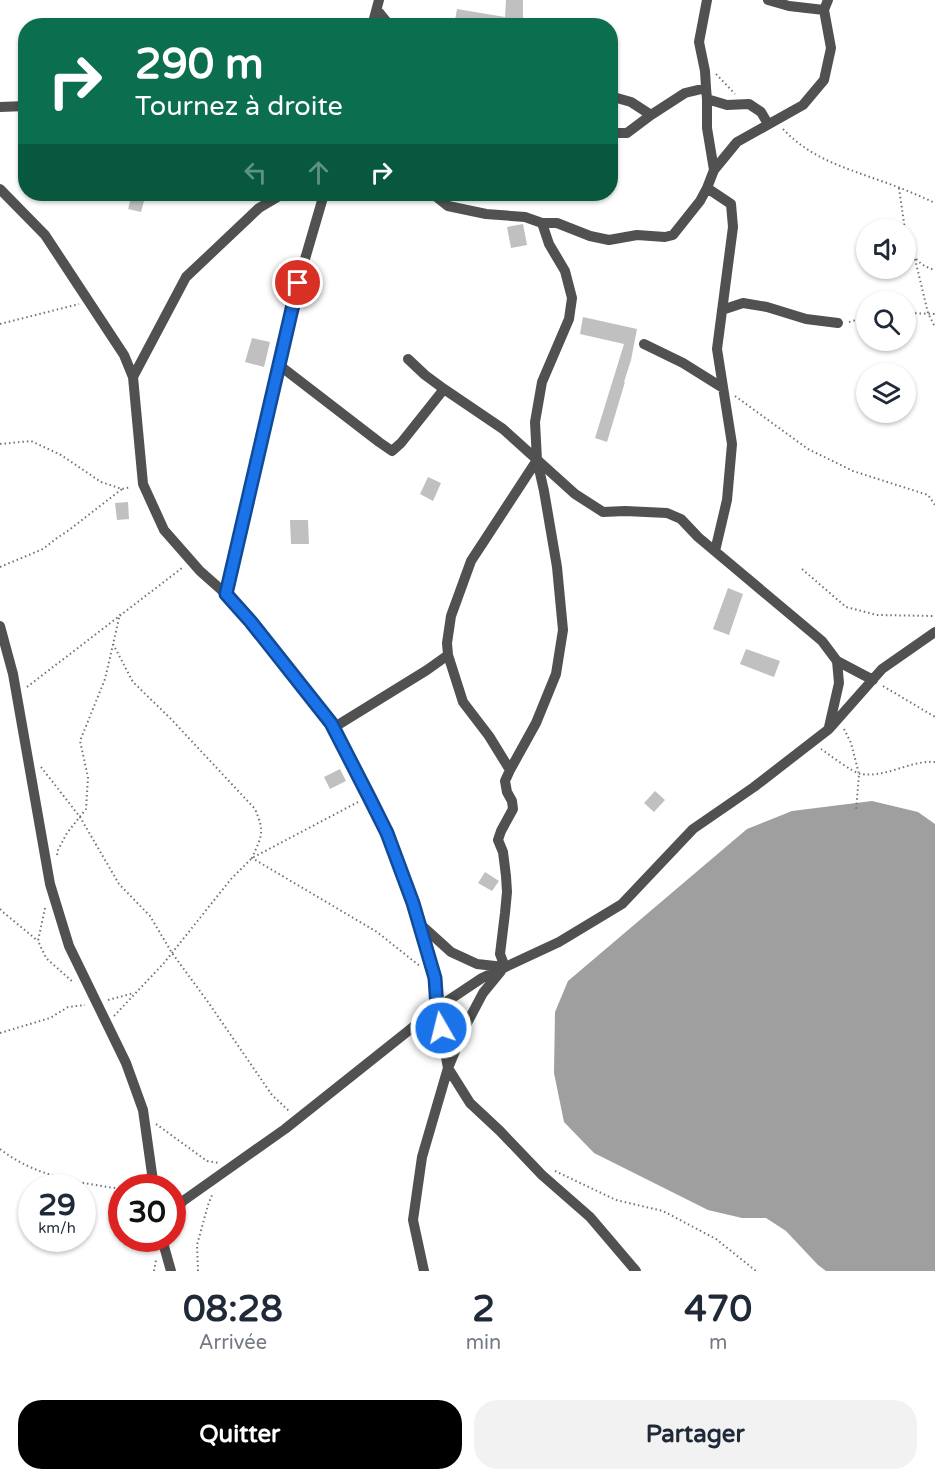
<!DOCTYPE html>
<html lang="fr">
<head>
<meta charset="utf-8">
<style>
  body { margin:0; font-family:"Varela Round",sans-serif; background:#f2f2f3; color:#1f2937; height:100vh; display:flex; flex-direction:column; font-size:22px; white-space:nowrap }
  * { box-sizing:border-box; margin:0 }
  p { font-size:20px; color:#747a83 }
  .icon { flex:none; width:33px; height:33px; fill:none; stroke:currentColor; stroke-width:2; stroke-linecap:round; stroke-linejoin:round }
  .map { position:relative; height:1271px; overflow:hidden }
  .panel { display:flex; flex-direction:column; background:#fff; flex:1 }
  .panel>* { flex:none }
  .guide { position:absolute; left:18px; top:18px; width:600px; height:183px; border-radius:24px; box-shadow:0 2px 4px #0004; background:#0b6e4f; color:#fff; overflow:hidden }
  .buttons { position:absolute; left:856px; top:219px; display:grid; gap:12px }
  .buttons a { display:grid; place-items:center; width:60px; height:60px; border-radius:50%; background:#fff; box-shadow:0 2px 4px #0004; font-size:30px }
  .speed { position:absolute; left:18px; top:1174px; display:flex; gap:12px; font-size:30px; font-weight:700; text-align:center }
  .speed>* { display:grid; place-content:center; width:78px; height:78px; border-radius:50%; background:#fff; box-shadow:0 2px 4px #0004; line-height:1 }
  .speed small { font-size:15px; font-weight:400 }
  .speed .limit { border:9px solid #d22; background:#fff; color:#111 }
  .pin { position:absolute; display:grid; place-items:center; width:51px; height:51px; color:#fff; margin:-26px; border:3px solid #fff; border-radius:50%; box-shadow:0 2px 6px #0007 }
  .me { position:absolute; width:66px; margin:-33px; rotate:352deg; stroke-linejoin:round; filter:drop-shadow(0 0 4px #0008) }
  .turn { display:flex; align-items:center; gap:21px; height:126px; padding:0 18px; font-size:27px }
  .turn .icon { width:78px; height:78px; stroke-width:2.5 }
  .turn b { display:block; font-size:42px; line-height:51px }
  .lanes { display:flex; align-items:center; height:57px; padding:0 18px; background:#0003; justify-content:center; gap:30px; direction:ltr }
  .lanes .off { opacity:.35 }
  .eta { display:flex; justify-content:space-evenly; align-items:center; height:102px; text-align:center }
  .eta b { font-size:36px; font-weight:700; line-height:42px }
  .cta { display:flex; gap:12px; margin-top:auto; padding:12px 18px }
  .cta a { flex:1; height:69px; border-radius:24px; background:#000; color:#fff; font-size:24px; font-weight:700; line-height:69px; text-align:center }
  .cta a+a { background:#f2f2f3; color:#1f2937 }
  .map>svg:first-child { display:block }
  .water { fill:#9f9f9f }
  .building { fill:#c0c0c0 }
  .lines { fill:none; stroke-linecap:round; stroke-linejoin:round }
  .path { stroke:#737373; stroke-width:2; stroke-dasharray:1.5 3; stroke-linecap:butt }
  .minor { stroke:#515151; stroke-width:10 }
  .route-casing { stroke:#114b97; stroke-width:15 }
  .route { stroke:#1a73e8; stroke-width:10 }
</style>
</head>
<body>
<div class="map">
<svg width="935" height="1271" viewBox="0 0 935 1271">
  <rect width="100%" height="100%" fill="#fff"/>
  <path class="water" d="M 872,801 L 918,812 L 935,824 L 935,1271 L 826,1271 L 818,1265 L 786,1231 L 766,1218 L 742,1218 L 708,1210 L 594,1153 L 564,1122 L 554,1073 L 555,1012 L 568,981 L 747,829 L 792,811 Z"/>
  <path class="building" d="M 506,0 L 523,0 L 523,19 L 528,20 L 528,26 L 454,26 L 457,9 L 505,17 Z
    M 132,194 L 146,194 L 141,212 L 128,209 Z
    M 523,224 L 527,245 L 511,248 L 507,227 Z
    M 583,317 L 637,329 L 631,360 L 624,382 L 625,382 L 607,442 L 595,438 L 624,344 L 580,334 Z
    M 252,338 L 270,342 L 264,367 L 245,362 Z
    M 428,477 L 441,483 L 433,501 L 420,494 Z
    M 128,502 L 129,519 L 117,520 L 115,503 Z
    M 290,520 L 308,520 L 309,544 L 291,544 Z
    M 728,588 L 743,594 L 729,635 L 713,629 Z
    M 746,649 L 780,661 L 774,677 L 740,664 Z
    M 340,769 L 346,781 L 330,789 L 324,777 Z
    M 655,791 L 665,800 L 654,812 L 644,803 Z
    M 485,872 L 499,881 L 492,891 L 478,883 Z"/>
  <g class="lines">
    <path class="path" d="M 716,74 L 735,94
      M 783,129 C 811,159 846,168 884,182 C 901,188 918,195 935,203
      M 899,188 L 905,230
      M 906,239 C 912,255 917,265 935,270
      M 915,259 L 928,313 L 935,327
      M 906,313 L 935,314
      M 849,322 L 867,317
      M 0,324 L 79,304
      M 735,396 L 808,449 L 853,471 L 928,495 L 935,505
      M 0,444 L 31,441 L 61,455 L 101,482 L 122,489 L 131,487
      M 0,567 L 43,549 L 57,538 L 69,530 L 122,489
      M 802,569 L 846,607 L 877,615 L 935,616
      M 113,644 L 133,682 L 171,719 L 255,809 C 265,833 262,835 252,858 L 377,932 L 421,967
      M 883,686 L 935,717
      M 27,687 L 182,568
      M 844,729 L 851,743 L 859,774 L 856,811
      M 821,749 C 830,755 853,773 861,774 C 887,778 910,760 935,762
      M 41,767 L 80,817 L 119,884 L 150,916 L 172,953 L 208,1002 L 272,1095 L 290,1112
      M 57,855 L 58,850 L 67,833 L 86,809 L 88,777 L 80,741 L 105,679 L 120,614
      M 45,908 L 38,941 L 46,958 L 74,983
      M 0,909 L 3,912 L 38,941
      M 108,1000 L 134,993
      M 114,1016 L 164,963 L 231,879 L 252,858 L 358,802
      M 0,1033 L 50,1018 L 68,1007 L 85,1005
      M 156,1124 L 207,1161 L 219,1163
      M 0,1149 C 34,1176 79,1183 122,1189
      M 555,1171 L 616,1200 L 663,1211 L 716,1239 L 756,1271
      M 154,1271 L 156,1260
      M 198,1271 L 197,1245 L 208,1205 L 212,1195"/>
    <path class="minor" d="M 768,0 L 789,6 L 824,10
      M 377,10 L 390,26
      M 372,26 L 379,0
      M 706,88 L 705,71 L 699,42 L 707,0
      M 610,96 L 631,102 L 651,115 L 685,93 L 706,88 L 707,99 L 707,128 L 714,170 L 707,188
      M 707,99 L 727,105 L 749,104 L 761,112 L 768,124
      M 0,107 L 26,106
      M 610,133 L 627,133 L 651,115
      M 714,170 L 737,142 L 803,105 L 824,80 L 831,48 L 824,10 L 828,0
      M 0,189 L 45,235 L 124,355 L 133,377 L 143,484 L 164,530 L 200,571 L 226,594 L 251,622 L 331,723 L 387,833 L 413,904 L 435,978 L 437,1008 L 448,1068 L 470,1103 L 500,1131 L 542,1175 L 590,1217 L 636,1271
      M 433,194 L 448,206 L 486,214 L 525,217 L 542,223 L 549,244 L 565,271 L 572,298 L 569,319 L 542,382 L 535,422 L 537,460 L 544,491 L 557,567 L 563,630 L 556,674 L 536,723 L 510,770 L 505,781 L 507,792 L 512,801 L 513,809 L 501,831 L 498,840 L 503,852 L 506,876 L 507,892 L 505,913 L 500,954 L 505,967
      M 542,223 L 557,223 L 590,236 L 609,240 L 637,235 L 665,237 L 673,235 L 700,201 L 707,188 L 731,204 L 733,227 L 717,349 L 732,444 L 727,500 L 715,551
      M 722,310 L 743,303 L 767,307 L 806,319 L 838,323
      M 644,344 L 683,363 L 723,388
      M 408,359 L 425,375 L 444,389 L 503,429 L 575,494 L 603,512 L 625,511 L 667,513 L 681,519 L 698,537 L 822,641 L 837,661 L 839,683 L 829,727
      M 279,365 L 379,442 L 392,451 L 401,443 L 444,389
      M 133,377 L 186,277 L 259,208 L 281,195 L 324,194
      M 226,594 L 298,283 L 324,194
      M 0,626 L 13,674 L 50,884 L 69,946 L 126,1063 L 143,1110 L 154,1188
      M 837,661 L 873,680
      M 333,728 L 427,670 L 448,655
      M 510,770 L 489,736 L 463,702 L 448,655 L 447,643 L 451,616 L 471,561 L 537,460
      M 420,924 L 451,952 L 477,964 L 504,967
      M 172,1215 L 183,1201 L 285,1129 L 437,1008 L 482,978 L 559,942 L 622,904 L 693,829 L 754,787 L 829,729 L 882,669 L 935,632
      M 162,1239 L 171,1271
      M 424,1271 L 413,1220 L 422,1157 L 448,1068 L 465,1027 L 483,993 L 501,971"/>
  </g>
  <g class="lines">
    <defs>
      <path id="route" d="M 298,283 L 226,594 L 251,622 L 331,723 L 369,797 L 387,833 L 413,903 L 435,978 L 437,1008 L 441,1028"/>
    </defs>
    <use href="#route" class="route-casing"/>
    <use href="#route" class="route"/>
  </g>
</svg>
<div class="buttons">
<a><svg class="icon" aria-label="sound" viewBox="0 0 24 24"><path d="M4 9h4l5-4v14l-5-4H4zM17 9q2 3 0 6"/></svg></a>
<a><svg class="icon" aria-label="search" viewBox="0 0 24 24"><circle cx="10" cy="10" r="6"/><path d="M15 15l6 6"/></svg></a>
<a><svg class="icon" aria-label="layers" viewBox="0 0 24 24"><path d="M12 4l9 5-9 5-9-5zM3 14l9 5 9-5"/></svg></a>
</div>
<div class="speed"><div>29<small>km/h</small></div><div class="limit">30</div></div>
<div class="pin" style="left:298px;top:283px;background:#d93025"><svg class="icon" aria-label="arrive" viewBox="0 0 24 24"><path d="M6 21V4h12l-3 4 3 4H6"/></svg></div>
<svg class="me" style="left:441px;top:1028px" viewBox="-20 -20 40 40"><circle r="17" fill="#1a73e8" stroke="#fff" stroke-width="3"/><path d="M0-11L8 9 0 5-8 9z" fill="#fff"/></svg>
<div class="guide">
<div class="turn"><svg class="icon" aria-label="right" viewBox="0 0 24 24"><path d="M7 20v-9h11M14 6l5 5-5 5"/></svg><div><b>290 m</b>Tournez à droite</div></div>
<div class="lanes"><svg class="icon off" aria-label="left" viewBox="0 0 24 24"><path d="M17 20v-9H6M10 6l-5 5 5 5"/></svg><svg class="icon off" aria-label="ahead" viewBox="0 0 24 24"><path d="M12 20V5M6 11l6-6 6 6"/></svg><svg class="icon" aria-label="right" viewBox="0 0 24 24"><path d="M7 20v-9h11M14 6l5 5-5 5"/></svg></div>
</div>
</div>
<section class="panel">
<div class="eta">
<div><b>08:28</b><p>Arrivée</p></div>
<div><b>2</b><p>min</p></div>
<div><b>470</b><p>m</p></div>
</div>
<div class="cta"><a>Quitter</a><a>Partager</a></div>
</section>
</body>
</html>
